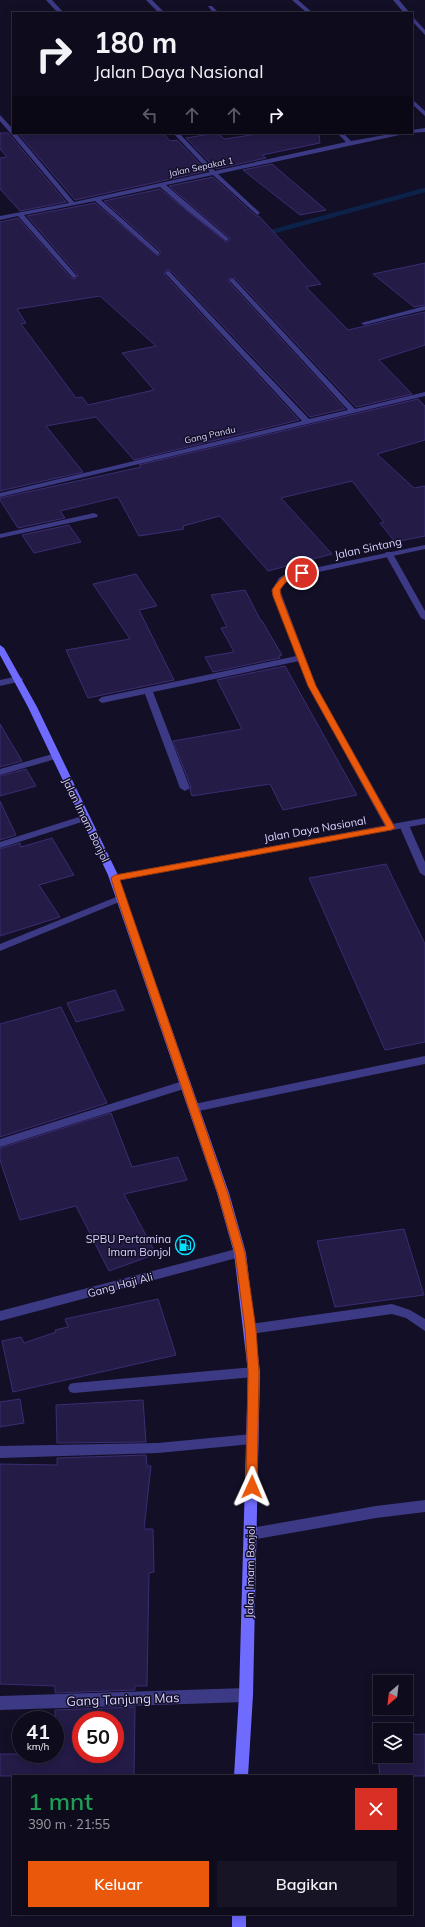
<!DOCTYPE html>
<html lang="id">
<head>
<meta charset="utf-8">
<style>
  body { margin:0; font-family:Mulish,sans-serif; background:#171425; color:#f1f3f6; height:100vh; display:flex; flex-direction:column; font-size:15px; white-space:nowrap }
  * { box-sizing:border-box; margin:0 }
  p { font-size:13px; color:#9b9ba3 }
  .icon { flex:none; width:22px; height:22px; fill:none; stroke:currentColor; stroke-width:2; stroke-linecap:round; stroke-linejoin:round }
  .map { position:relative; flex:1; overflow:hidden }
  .panel { position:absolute; left:12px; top:1775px; width:401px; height:140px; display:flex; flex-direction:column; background:#0e0b1c; border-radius:0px; box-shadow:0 2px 10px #0003,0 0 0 1px #2e2b3b }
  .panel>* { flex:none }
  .hud { position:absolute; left:12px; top:12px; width:401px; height:122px; border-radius:0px; box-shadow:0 2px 10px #0003,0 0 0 1px #2e2b3b; background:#0e0b1c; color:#f1f3f6; overflow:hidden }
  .needle { width:26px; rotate:208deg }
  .buttons { position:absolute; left:373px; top:1675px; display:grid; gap:8px }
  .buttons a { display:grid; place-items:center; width:40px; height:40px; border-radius:0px; background:#0e0b1c; box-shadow:0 2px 10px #0003,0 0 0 1px #2e2b3b; font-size:20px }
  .speed { position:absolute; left:12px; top:1711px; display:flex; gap:8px; font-size:20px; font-weight:700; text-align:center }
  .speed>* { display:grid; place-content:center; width:52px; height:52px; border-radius:50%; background:#0e0b1c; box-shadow:0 2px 10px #0003,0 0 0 1px #2e2b3b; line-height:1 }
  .speed small { font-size:10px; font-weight:400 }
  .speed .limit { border:6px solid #d22; background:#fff; color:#111 }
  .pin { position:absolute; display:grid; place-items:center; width:34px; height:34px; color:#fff; margin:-17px; border:2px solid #fff; border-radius:50%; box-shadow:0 1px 4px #0007 }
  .me { position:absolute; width:44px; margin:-22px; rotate:1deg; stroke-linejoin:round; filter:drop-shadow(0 0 3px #0008) }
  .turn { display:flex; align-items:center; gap:14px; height:84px; padding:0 16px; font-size:18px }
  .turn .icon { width:52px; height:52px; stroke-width:2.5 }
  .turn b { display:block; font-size:28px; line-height:34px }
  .lanes { display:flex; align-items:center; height:38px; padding:0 16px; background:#0003; justify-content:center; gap:20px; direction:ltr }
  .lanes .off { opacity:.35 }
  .round { display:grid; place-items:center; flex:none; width:42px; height:42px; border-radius:0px; background:#171425 }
  .head { display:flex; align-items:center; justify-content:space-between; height:68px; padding:0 16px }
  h1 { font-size:24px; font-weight:600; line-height:30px; color:#1e9e55 }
  .primary-button { display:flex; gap:8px; margin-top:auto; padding:8px 16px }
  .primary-button a { flex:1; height:46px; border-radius:0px; background:#ea580c; color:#fff; font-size:16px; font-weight:600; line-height:46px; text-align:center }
  .primary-button a+a { background:#171425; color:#f1f3f6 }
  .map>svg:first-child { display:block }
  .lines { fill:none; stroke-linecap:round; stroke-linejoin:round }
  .stream { stroke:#0c2248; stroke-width:4.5 }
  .building { fill:#241b47; stroke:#3b2d73; fill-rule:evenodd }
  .service { fill:#3d3a85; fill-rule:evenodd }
  .minor { fill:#3d3a85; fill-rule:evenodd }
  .tertiary { fill:#3d3a85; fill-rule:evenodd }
  .secondary { fill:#6f6bff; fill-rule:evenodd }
  .route { fill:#ea580c; stroke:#983908 }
  .labels { text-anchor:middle; stroke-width:3; stroke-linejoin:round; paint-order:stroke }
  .far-street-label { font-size:9px; fill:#d9d4ff; stroke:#130f26 }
  .street-label { font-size:11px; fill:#d9d4ff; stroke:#130f26 }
  .poi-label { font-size:11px; fill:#d9d4ff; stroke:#130f26; text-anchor:end }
  .near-street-label { font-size:13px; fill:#d9d4ff; stroke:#130f26 }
</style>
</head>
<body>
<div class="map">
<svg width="425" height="1927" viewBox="0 0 425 1927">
  <rect width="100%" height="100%" fill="#130f26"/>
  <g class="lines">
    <path class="stream" d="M 264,234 L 425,190"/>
  </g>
  <path class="building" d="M 0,133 L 8,133 L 66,202 L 20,211 L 0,189 L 0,158 L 7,157 L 0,149 Z
    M 18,133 L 163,133 L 170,141 L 177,140 L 207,171 L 75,200 Z
    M 216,133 L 225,139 L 264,133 L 319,133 L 320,143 L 262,155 L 266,158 L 216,169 L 186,138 Z
    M 272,164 L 326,210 L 300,215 L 243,170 Z
    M 213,177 L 256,216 L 259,216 L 321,284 L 306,287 L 348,330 L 425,312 L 425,345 L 379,360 L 412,394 L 356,407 L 235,278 L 229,278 L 229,282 L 345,409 L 310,417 L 171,271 L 167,270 L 164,274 L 299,420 L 134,460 L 96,417 L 46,426 L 83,472 L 0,491 L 0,222 L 18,218 L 71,278 L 75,279 L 78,275 L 27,216 L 95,203 L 158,256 L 160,254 L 160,251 L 104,201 L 160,189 L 226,242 L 230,240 L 230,238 L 169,186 ZM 100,296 L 156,346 L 122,353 L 154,390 L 88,405 L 82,397 L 76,398 L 21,324 L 26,323 L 17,309 Z
    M 425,263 L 425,305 L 414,307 L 373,274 Z
    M 418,399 L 425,406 L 425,440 L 377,454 L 414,488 L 425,486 L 425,536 L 395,542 L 380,523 L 384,522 L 352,481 L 281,498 L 332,554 L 268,571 L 220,516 L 183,526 L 184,529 L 139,536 L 118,497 L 60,511 L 65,518 L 18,528 L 0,500 L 0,498 L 141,467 L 139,465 Z
    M 69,525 L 81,542 L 34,553 L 22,535 Z
    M 136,574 L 157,606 L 139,610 L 174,680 L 88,698 L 66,650 L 130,639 L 93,584 Z
    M 245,590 L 261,621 L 262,621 L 282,655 L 279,656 L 280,658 L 213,672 L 205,657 L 234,652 L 221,628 L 227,627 L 211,595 Z
    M 285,666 L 357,795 L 283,810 L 270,784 L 192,796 L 190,790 L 191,787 L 173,741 L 242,729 L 217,680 Z
    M 0,724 L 22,761 L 0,767 Z
    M 26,769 L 36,786 L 0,796 L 0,776 Z
    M 0,801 L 16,835 L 0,840 Z
    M 52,838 L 74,875 L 39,885 L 60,917 L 0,936 L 0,849 L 20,843 L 21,847 Z
    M 386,864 L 425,944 L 425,1042 L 385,1050 L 309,878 Z
    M 115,990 L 124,1010 L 76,1022 L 67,1003 Z
    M 61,1007 L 107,1103 L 0,1137 L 0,1024 Z
    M 111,1113 L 132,1167 L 178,1157 L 187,1180 L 124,1194 L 156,1254 L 109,1271 L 76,1206 L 20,1220 L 0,1160 L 0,1148 Z
    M 404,1229 L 424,1295 L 335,1307 L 317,1241 Z
    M 158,1299 L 176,1355 L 13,1392 L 2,1341 L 21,1337 L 24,1343 L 56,1332 L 55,1330 L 68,1327 L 65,1319 Z
    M 20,1399 L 24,1423 L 0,1427 L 0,1402 Z
    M 143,1400 L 146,1442 L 57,1443 L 56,1405 Z
    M 146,1455 L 147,1466 L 151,1466 L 144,1529 L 153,1529 L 154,1572 L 149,1573 L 147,1686 L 135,1686 L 135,1690 L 55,1693 L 55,1686 L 0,1684 L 0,1464 L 57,1465 L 57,1458 Z
    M 135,1707 L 134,1776 L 0,1776 L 0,1754 L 55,1754 L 55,1710 ZM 81,1720 L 115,1720 L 115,1754 L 81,1754 Z
    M 425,1734 L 425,1776 L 380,1776 L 376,1736 L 380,1736 L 380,1756 L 406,1756 L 406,1735 Z"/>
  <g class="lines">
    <path class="service" d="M 94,513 L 98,515 L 97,517 L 0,538 L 0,534 Z
      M 386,552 L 392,552 L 393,554 L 425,611 L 425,620 L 421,618 L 385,554 Z
      M 301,655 L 305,658 L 304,660 L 153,692 L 190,788 L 185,791 L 180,788 L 145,694 L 102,703 L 98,700 L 102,697 Z
      M 56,753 L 59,754 L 60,756 L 59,758 L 0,775 L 0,769 Z
      M 404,822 L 409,825 L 425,862 L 425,876 L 420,873 L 399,825 Z
      M 425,1056 L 425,1064 L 194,1112 L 190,1111 L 189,1108 L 190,1105 L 194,1104 Z
      M 392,1304 L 410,1310 L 425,1319 L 425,1331 L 406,1318 L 392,1314 L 250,1334 L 246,1333 L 244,1329 L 246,1325 L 250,1324 Z"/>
    <path class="minor" d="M 46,0 L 52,0 L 64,13 L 58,13 Z
      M 146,0 L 152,0 L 165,13 L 159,13 Z
      M 292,0 L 298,0 L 313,13 L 307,13 Z
      M 393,0 L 399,0 L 410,13 L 404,13 Z
      M 208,6 L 212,6 L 219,13 L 213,13 Z
      M 412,16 L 425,30 L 425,35 L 412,21 Z
      M 412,99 L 425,111 L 425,116 L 412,104 Z
      M 0,115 L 13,129 L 13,133 L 16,133 L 74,202 L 210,172 L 173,133 L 179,133 L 215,171 L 346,142 L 337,133 L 343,133 L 351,141 L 396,133 L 409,133 L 218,174 L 259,212 L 260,213 L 257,215 L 213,175 L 166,185 L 228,238 L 229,239 L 226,241 L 187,210 L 160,187 L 101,200 L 159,252 L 159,254 L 157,255 L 95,201 L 24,215 L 76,275 L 77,276 L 74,278 L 72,277 L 18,216 L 0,220 L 0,216 L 69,203 L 0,121 Z
      M 425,128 L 425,132 L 410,133 L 412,133 L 412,130 Z
      M 168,271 L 170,272 L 309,419 L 348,410 L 230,281 L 230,279 L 234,279 L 355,409 L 425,392 L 425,396 L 0,497 L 0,493 L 302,421 L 166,274 L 165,273 Z
      M 425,306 L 425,310 L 364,325 L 361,323 Z
      M 425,545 L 425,549 L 291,578 L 285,582 L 280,590 L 316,686 L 396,828 L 391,831 L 386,828 L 308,686 L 272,590 L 279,578 L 285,574 Z
      M 19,676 L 23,679 L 22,681 L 0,686 L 0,680 Z
      M 85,815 L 90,818 L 88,820 L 0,848 L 0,842 Z
      M 121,895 L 126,898 L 124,900 L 0,951 L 0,944 Z
      M 186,1080 L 190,1081 L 191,1084 L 190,1087 L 0,1147 L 0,1139 Z
      M 240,1248 L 244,1250 L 246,1253 L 244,1256 L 0,1321 L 0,1311 Z
      M 254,1367 L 258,1368 L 260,1372 L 258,1376 L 254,1377 L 74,1393 L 70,1392 L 68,1388 L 70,1384 L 74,1383 Z
      M 252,1434 L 256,1435 L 258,1439 L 256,1443 L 252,1444 L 158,1453 L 0,1458 L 0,1446 L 158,1443 Z
      M 425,1500 L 425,1512 L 376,1518 L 251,1540 L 246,1538 L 245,1534 L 246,1530 L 251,1528 L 376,1506 Z
      M 246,1688 L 251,1690 L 253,1695 L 251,1700 L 246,1702 L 0,1710 L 0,1696 Z"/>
    <path class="tertiary" d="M 425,818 L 425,824 L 115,881 L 110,878 L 115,875 Z"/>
    <path class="secondary" d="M 0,645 L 4,648 L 37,707 L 118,875 L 229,1193 L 246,1253 L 260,1372 L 253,1695 L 248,1776 L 234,1776 L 239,1695 L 248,1372 L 234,1253 L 217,1193 L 108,875 L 28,707 L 0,655 Z
      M 232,1914 L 246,1914 L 246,1927 L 232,1927 Z"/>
  </g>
  <path class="route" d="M 302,571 L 305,571 L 305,574 C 292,577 287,579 280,590 L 281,596 L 316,686 L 395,828 L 391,830 L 120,880 L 228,1194 L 245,1253 L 256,1329 L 259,1372 L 257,1487 L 256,1490 L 252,1492 L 248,1490 L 246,1487 L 248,1372 L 245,1329 L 235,1253 L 218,1194 L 117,898 L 111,878 L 115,875 L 386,826 L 308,686 L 273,596 L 272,590 C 282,575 285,574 302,571 Z"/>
  <defs>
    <symbol id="fuel-ring" viewBox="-11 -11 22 22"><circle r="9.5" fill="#130f26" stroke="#00e5ff" stroke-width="1.5"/><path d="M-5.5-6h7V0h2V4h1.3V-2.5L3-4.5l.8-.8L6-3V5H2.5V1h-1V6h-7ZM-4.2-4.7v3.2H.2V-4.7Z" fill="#00e5ff"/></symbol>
  </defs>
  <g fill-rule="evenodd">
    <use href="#fuel-ring" x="174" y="1234" width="22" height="22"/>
  </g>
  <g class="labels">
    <g class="far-street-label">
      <text transform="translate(201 167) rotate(-12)" y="3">Jalan Sepakat 1</text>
      <text transform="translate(210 435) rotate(-13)" y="3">Gang Pandu</text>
    </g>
    <g class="street-label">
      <text transform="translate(368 548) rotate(-12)" y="4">Jalan Sintang</text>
      <text transform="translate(86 820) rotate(64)" y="4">Jalan Imam Bonjol</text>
      <text transform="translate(315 829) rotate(-10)" y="4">Jalan Daya Nasional</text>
      <text transform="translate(120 1285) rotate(-15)" y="4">Gang Haji Ali</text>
      <text transform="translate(250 1572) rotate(-89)" y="4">Jalan Imam Bonjol</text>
    </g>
    <g class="poi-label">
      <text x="171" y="1243">SPBU Pertamina<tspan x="171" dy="13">Imam Bonjol</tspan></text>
    </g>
    <g class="near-street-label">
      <text transform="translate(123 1699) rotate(-2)" y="5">Gang Tanjung Mas</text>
    </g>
  </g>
</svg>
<div class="buttons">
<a><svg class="needle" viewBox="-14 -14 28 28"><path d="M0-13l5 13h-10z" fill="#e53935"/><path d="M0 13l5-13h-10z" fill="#9b9ba3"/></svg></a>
<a><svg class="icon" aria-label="layers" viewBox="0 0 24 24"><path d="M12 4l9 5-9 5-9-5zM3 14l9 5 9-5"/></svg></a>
</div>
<div class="speed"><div>41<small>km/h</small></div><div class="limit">50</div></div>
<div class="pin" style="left:302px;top:573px;background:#d93025"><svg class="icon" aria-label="arrive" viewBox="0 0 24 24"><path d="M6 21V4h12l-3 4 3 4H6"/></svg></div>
<svg class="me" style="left:252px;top:1487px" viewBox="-20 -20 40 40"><path d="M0-17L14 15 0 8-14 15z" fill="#ea580c" stroke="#fff" stroke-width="4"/></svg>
<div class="hud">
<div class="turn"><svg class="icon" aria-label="right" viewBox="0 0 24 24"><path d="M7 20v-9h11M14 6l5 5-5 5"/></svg><div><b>180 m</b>Jalan Daya Nasional</div></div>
<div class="lanes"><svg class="icon off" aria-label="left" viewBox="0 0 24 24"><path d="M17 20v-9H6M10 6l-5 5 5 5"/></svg><svg class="icon off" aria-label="ahead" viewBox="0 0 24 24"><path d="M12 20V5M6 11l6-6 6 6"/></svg><svg class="icon off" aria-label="ahead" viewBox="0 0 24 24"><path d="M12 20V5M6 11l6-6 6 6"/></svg><svg class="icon" aria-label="right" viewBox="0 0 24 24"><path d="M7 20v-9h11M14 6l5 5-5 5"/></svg></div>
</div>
<section class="panel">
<div class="head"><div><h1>1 mnt</h1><p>390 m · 21:55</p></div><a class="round" style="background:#d93025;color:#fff"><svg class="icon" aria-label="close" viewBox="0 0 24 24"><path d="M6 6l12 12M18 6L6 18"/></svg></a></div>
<div class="primary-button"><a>Keluar</a><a>Bagikan</a></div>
</section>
</div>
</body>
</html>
